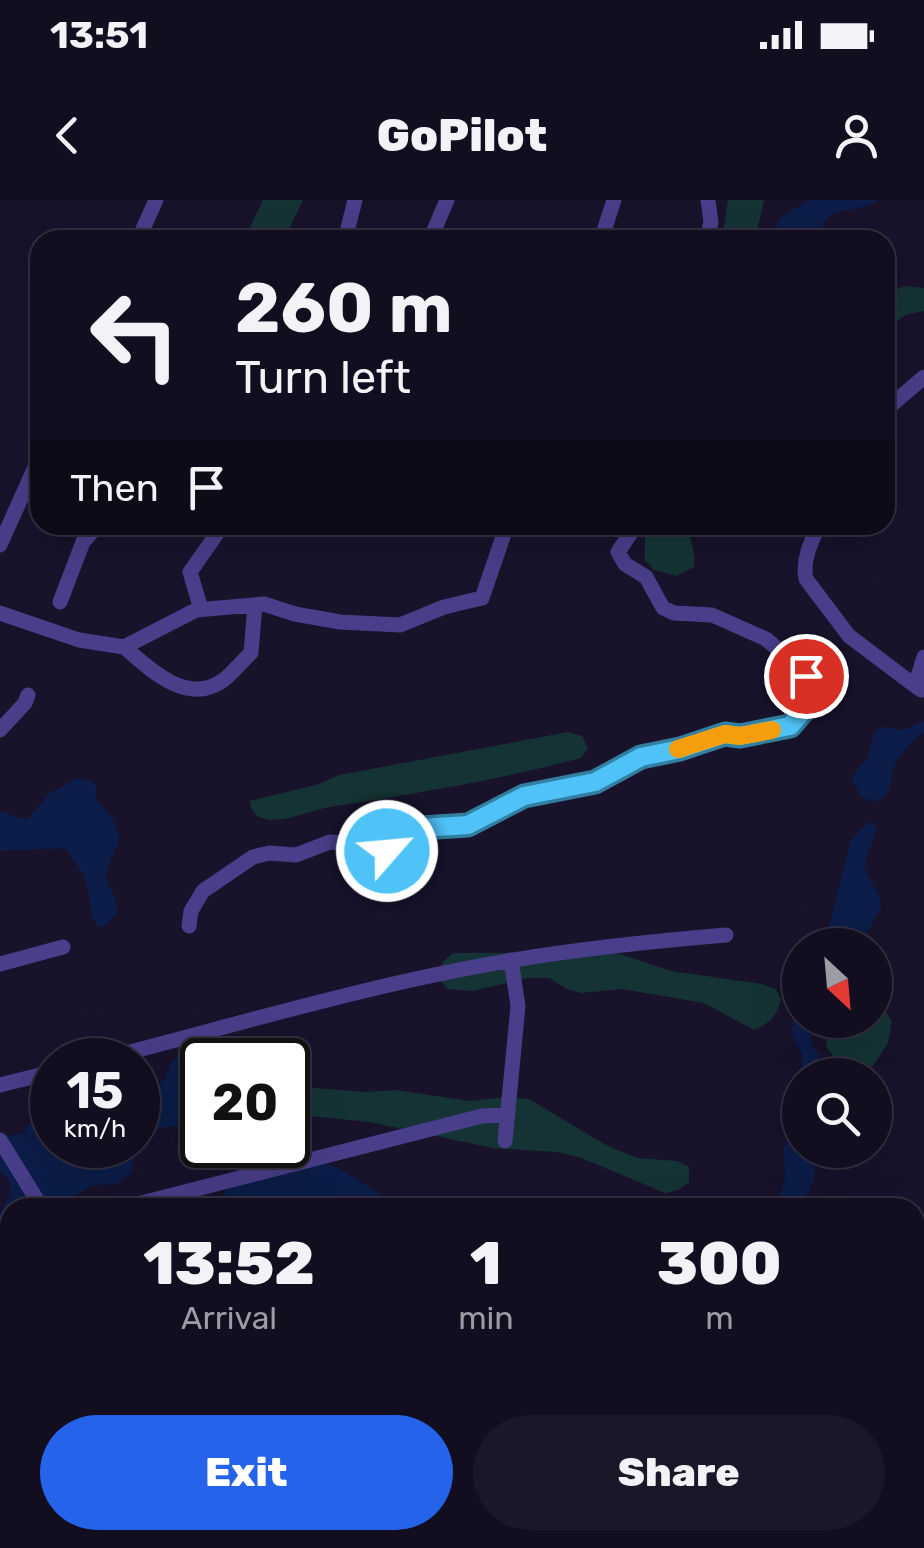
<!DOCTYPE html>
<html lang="en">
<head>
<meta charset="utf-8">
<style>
  body { margin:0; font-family:Rubik,sans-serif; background:#1b1729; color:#f1f3f6; height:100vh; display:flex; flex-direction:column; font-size:38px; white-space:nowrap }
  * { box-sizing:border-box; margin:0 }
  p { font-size:32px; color:#9c9ca5 }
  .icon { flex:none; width:55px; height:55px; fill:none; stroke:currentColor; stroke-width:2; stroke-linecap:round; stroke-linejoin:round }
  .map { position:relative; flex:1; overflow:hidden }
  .sheet { position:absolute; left:0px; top:998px; width:925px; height:352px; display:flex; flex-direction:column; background:#120e20; border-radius:30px 30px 0 0; box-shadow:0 10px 40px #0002,0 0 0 2px #312e3e }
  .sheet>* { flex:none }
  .guide { position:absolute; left:30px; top:30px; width:865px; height:305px; border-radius:30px; box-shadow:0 10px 40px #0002,0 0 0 2px #312e3e; background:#120e20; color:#f1f3f6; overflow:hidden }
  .needle { width:65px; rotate:154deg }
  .buttons { position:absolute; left:782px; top:728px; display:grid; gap:20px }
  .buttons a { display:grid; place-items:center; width:110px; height:110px; border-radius:50%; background:#120e20; box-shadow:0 10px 40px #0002,0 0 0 2px #312e3e; font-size:50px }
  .speed { position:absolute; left:30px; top:838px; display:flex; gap:20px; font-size:50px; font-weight:700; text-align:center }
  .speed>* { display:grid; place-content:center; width:130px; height:130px; border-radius:50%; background:#120e20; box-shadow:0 10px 40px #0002,0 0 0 2px #312e3e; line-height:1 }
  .speed small { font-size:25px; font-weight:400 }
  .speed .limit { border:5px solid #111; border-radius:15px; background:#fff; color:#111 }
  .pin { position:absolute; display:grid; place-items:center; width:85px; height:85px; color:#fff; margin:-42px; border:5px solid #fff; border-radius:50%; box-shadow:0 2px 10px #0007 }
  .me { position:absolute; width:110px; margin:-55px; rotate:63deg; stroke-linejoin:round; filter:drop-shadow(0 0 8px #0008) }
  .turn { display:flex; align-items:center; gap:35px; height:210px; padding:0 40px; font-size:45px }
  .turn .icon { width:130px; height:130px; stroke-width:2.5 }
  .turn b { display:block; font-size:70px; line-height:85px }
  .then { display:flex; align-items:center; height:95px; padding:0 40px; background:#0003; gap:20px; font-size:38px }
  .eta { display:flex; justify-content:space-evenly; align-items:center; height:170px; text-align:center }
  .eta b { font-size:60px; font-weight:800; line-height:70px }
  .cta { display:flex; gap:20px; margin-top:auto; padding:20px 40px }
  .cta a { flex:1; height:115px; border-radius:60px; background:#2563eb; color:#fff; font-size:40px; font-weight:800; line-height:115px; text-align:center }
  .cta a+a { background:#1b1729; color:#f1f3f6 }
  .status { display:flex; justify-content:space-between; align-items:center; height:70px; padding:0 50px; background:#120e20; direction:ltr }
  .status svg { height:28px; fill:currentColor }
  header { display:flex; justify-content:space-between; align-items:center; height:130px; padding:0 40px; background:#120e20; font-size:45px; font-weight:800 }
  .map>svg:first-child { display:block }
  .green { fill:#153335 }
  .water { fill:#0c1d49 }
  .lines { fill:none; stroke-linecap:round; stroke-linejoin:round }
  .minor { stroke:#483e89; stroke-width:15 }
  .route-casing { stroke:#337fa1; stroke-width:25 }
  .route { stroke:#4fc3f7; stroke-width:18 }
  .slow { stroke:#f59e0b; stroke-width:18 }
</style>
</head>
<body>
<div class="status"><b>13:51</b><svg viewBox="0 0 49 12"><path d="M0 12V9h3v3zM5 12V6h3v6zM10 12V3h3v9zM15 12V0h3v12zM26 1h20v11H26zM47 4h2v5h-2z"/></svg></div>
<header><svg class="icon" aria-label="back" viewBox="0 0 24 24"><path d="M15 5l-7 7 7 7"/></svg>GoPilot<svg class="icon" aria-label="person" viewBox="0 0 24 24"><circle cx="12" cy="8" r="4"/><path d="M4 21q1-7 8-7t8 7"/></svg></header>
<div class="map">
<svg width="924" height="1348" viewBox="0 0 924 1348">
  <rect width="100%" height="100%" fill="#18122b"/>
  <path class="green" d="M 263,0 L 303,0 L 284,40 L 244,40 Z
    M 728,0 L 764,0 L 755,40 L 722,40 Z
    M 904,86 L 924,88 L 924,111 L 905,115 L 885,132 L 885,94 Z
    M 654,325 L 690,325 C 688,341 697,352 694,367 L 676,376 L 654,370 L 645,360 L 645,338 Z
    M 568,532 L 582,536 L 588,548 L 581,558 C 498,580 414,594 330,607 C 310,610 281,625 262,618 C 254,616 251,608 249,601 L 316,585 L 339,575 Z
    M 453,753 L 617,753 L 671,771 L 762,784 L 776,789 L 781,800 C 777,816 769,824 754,830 L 704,803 L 622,789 L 581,793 L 567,789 L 549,778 L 528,778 L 472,791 L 448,789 L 438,778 L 442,763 Z
    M 875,806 L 882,806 L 892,821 L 888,843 L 873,866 L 855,870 C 802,843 829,820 875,820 Z
    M 288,886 L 367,892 L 396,890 L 470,901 L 507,897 L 529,899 L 606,945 L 637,958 L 677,961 L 689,967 L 689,982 L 678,990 L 665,993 L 579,957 L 556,952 L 493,948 L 369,922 L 309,916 L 288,909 Z
    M 0,1195 L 10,1211 L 10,1340 L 92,1340 L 97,1348 L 0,1348 Z"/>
  <path class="water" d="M 809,0 L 879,0 C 849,18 823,0 821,40 L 768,40 L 781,17 Z
    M 924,520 L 924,532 C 914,540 900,552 895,565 C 888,584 896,587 877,602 L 861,597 L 852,579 C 856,568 868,561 870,550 C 873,539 870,537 879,527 C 904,528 897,536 924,520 Z
    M 77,578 L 92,580 L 96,587 L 97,601 C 130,637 120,636 105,674 L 117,705 L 117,714 L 104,726 L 97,726 C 88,711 91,699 87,685 C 83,670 73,661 65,648 L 0,651 L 0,611 L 22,619 L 28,618 L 50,593 Z
    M 869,621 L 877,628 L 864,667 L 880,697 L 881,708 L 860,745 L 824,745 L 850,642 Z
    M 800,805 L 800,820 L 817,820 L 810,839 L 819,856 L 817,875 L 800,875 L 803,856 L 791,833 L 794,810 Z
    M 180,855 L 188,869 L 186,878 L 189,888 C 185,900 185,916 176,926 L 159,928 L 150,941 L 141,944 L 133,959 L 132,973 L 119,983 L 91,986 L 58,1007 L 10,1008 L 10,1015 L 0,1024 L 0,1013 L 11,992 L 8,979 L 0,971 L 0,937 L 24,933 L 32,921 L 34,909 L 48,900 L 52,900 L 52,945 L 116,948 L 138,945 L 138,918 C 174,923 158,913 159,890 C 159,877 162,886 167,875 C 171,865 169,862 180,855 Z
    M 800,925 L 800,950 L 813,950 L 815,978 L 800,1007 L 779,1007 C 776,996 781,995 784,984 C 789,960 773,945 800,925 Z
    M 297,953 C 326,957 374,989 398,1007 L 221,1008 L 227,982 Z"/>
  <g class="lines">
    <path class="minor" d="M 138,40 L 156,0
      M 345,40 L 355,0
      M 430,40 L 447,0
      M 601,40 L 614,0
      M 707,40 L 711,22 L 708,0
      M 885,215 L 889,207 L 924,177
      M 819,325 C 811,342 802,360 806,379 L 849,436 L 918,488
      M 0,345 L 40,256
      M 60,402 L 83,342 L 98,325
      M 201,409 L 190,372 L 223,325
      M 0,413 L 79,440 L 124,447 L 196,410 L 264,404 L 295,414 L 340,422 L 400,425 L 444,407 L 482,398 L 507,325
      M 124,447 C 149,468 186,506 222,481 C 232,474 241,462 251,453 L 255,405
      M 921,490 L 916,483 L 924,457
      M 0,530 L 25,503 L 28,495
      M 189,726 L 191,711 L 203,691 L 253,657 L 269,653 L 296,655 L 330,642 L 343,643 L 370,654 L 387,651 L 421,628 L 467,625 L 524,596 L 595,582 L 641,557 L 680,549 L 725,534 L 740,536 L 790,526 L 798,519 L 809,504 L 811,488 L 806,476 L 787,457 L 766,439 L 712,415 L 674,413 L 663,408 L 646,377 L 625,364 L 618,352 L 636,325
      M 0,764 L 63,747
      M 99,860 C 236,825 374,783 514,760 C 584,748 655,741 726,735
      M 0,885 L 52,872
      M 0,940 L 42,1008
      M 505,941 L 518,806 L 511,760
      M 122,1008 L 482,916 L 508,915
      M 0,1142 L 10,1158
      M 915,1225 L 924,1239
      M 915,1290 L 919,1291 L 924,1306 L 915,1328
      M 124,1340 L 129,1348
      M 899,1348 L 906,1340"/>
  </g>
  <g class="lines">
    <defs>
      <path id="route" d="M 387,651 L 421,628 L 468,625 L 524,596 L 595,582 L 641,557 L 680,549 L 725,534 L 740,536 L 790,526 L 809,504 L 811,488 L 806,476"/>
    </defs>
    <use href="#route" class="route-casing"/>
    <use href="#route" class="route"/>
    <path class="slow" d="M 678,549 L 725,534 L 740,536 L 772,530"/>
  </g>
</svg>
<div class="buttons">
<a><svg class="needle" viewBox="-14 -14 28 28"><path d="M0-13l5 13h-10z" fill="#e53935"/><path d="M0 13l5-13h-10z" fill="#9c9ca5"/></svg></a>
<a><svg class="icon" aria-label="search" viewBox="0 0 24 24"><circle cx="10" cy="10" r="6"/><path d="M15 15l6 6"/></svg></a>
</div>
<div class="speed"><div>15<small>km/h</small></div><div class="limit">20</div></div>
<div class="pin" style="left:806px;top:476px;background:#d93025"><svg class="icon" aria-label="arrive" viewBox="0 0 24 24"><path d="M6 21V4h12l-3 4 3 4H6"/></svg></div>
<svg class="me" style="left:387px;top:651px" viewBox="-20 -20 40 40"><circle r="17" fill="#4fc3f7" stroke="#fff" stroke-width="3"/><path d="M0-11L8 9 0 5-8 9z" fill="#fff"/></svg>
<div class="guide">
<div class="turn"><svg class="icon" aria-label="left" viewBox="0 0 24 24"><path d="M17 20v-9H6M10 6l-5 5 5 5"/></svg><div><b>260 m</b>Turn left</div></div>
<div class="then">Then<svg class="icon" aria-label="arrive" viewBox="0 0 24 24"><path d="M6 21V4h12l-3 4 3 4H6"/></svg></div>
</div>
<section class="sheet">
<div class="eta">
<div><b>13:52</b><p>Arrival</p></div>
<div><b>1</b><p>min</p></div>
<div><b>300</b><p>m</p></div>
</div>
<div class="cta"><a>Exit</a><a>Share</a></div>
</section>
</div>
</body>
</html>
